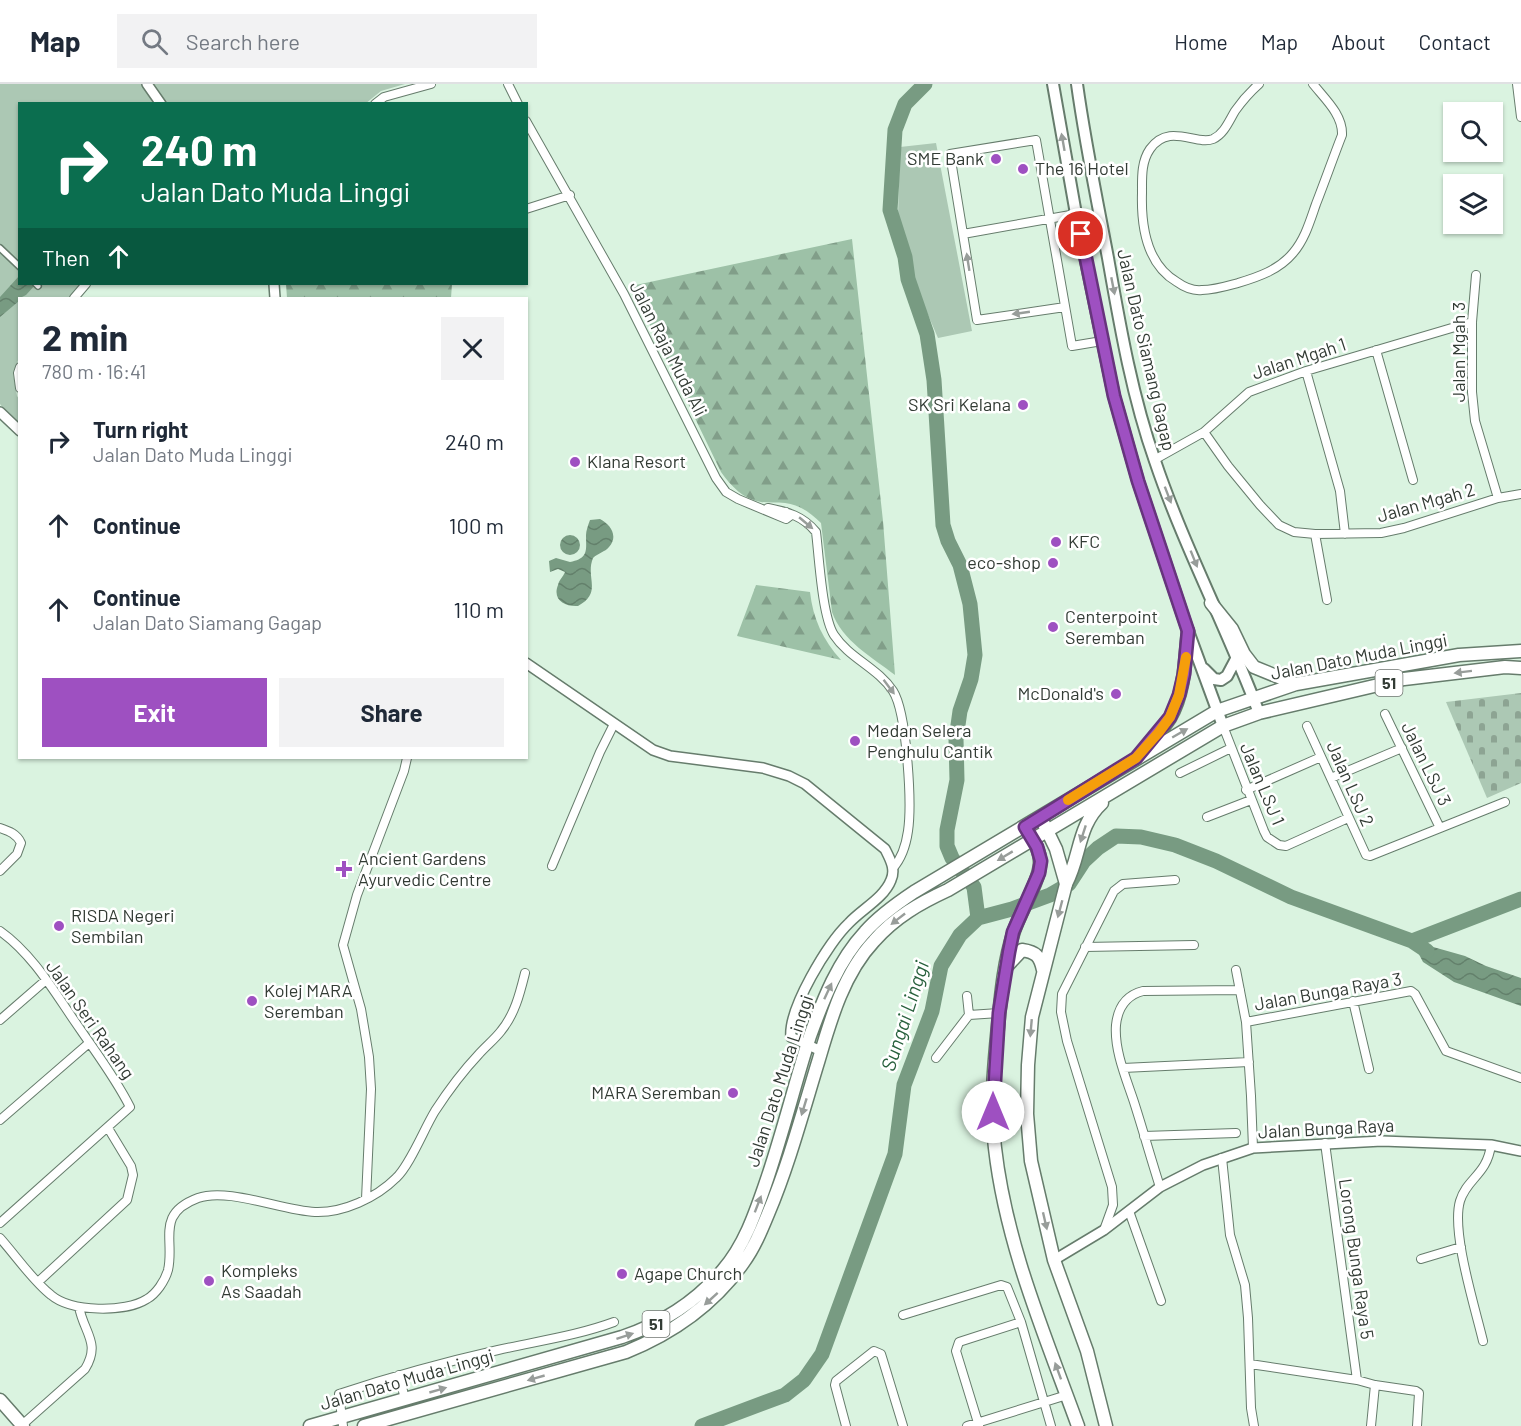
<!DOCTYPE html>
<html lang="en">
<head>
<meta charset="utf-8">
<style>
  body { margin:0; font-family:Barlow,sans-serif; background:#f2f2f3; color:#1f2937; height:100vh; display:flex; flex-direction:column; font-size:22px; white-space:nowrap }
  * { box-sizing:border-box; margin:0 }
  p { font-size:20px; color:#747a83 }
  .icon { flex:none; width:33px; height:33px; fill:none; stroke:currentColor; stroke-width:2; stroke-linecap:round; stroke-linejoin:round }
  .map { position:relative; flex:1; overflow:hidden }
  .panel { position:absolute; left:18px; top:213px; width:510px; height:462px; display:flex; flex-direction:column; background:#fff; border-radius:0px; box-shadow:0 2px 4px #0004 }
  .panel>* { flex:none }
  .hud { position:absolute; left:18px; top:18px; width:510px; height:183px; border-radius:0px; box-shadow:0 2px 4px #0004; background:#0b6e4f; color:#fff; overflow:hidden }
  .fabs { position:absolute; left:1443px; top:18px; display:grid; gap:12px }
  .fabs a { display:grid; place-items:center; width:60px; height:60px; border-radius:0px; background:#fff; box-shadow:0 2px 4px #0004; font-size:30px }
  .pin { position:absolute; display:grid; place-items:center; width:51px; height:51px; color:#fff; margin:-26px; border:3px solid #fff; border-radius:50%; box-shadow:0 2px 6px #0007 }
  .me { position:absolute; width:66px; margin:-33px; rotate:0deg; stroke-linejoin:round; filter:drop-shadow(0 0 4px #0008) }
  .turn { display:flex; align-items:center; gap:21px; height:126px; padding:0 24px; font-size:27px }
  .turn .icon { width:78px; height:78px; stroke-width:2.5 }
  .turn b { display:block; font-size:42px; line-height:51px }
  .then { display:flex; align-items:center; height:57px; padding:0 24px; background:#0003; gap:12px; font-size:22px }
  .round { display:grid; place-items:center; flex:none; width:63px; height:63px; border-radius:0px; background:#f2f2f3 }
  .headline { display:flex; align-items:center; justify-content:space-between; height:102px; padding:0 24px }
  h1 { font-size:36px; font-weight:700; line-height:45px }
  .cta { display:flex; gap:12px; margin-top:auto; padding:12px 24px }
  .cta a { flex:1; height:69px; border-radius:0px; background:#9e50c1; color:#fff; font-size:24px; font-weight:700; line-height:69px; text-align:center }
  .cta a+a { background:#f2f2f3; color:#1f2937 }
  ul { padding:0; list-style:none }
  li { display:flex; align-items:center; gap:18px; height:84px; padding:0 24px }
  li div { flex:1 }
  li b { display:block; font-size:22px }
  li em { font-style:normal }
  header { display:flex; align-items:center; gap:36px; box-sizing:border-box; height:84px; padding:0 30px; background:#fff; border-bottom:2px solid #e0e1e3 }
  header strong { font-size:28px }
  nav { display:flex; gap:33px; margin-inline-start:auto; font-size:21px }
  .search { width:420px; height:54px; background:#f2f2f3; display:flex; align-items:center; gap:15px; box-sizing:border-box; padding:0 21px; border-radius:0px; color:#747a83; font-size:22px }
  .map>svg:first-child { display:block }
  .forest { fill:url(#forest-firs) }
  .cemetery { fill:url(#cemetery-stones) }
  .green { fill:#acc8b4 }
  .water { fill:url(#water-waves) }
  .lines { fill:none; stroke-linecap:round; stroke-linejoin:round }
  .river { stroke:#789b82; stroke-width:15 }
  .pedestrian-casing { stroke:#667c6c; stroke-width:8 }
  .minor-casing { stroke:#667c6c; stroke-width:10 }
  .tertiary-casing { stroke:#667c6c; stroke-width:12 }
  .secondary-casing { stroke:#667c6c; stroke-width:14 }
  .primary-casing { stroke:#667c6c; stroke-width:15 }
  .trunk-casing { stroke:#667c6c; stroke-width:15 }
  .pedestrian { stroke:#fff; stroke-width:5 }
  .minor { stroke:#fff; stroke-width:8 }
  .tertiary { stroke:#fff; stroke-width:9 }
  .secondary { stroke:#fff; stroke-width:10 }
  .primary { stroke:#fff; stroke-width:12 }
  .trunk { stroke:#fff; stroke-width:12 }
  .oneway { fill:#989d9a }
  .route-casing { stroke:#67347d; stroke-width:15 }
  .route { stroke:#9e50c1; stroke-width:10 }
  .slow { stroke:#f59e0b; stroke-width:10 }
  .poi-dot { fill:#9e50c1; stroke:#fff; stroke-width:2 }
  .labels { text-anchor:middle; stroke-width:5; stroke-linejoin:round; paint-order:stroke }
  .shield { fill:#fff; stroke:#707671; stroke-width:1.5 }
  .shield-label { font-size:16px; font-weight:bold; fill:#323b34 }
  .poi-label { font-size:18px; fill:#323b34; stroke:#fff; text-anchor:start }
  .street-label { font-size:18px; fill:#323b34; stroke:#fff }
  .water-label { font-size:20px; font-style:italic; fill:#28613d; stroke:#fff }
</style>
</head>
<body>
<header>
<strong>Map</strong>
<div class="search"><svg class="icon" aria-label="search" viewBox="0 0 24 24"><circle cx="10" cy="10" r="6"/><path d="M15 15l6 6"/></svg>Search here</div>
<nav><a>Home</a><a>Map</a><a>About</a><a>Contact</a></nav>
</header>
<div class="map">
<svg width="1521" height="1342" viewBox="0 0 1521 1342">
  <defs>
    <pattern id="forest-firs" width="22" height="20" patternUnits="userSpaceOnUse" patternTransform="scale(1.5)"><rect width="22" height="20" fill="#9dc1a7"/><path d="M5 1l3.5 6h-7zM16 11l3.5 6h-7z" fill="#819e89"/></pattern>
    <pattern id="cemetery-stones" width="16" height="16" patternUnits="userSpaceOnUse" patternTransform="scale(1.5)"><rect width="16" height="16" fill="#acc8b4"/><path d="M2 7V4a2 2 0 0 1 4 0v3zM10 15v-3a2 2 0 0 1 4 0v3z" fill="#8da493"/></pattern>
    <pattern id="water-waves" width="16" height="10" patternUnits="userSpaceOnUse" patternTransform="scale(1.5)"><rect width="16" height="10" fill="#789b82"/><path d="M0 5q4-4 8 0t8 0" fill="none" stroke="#63806b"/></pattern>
  </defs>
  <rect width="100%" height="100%" fill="#daf3e0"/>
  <path class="forest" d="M 852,155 L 883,437 L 895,591 C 872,573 842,557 832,528 L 821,439 C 811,429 800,421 785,419 C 777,418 769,419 761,418 C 743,415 731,402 721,388 L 631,202 Z
    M 286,200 L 452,200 L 451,214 L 287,214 Z
    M 756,501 L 810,508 C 813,535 823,556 841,576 L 737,552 Z"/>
  <path class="cemetery" d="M 1521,609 L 1521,699 L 1487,714 L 1446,618 Z"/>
  <path class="green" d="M 0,0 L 144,0 L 158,19 L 20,20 L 20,200 L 81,200 L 69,214 L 20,214 L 19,274 L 13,289 L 17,312 L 19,315 L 19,341 L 13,337 L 0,320 Z
    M 149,0 L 405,0 L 381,7 L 365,20 L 165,19 Z
    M 936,59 L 972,247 L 938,254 L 913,196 L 909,166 L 898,131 L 900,63 Z"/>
  <path class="water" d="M 19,192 L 20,200 L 36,200 L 26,211 L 20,214 L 19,217 L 0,233 L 0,213 Z
    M 600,435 C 610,440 619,452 609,463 C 605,468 598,469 593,474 C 585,494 603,508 578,522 C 565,523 552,516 558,501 C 559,496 563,493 565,488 L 558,485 L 550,488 L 549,477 L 556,474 L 570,478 C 589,474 586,466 586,451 C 586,447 588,441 590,436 Z
    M560 461a10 10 0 1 1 20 0a10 10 0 1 1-20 0Z
    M 1412,857 L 1465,872 L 1486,882 L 1521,894 L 1521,922 L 1454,898 L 1423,878 Z"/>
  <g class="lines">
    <path class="river" d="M 925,0 L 905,20 L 895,46 L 890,126 L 905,173 L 908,195 L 927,250 L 934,296 L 943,441 L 948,457 L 960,481 L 970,520 L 975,571 L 971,595 L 960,627 L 956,655 L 957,696 L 947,746 L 947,762 L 952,774 L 974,803 L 978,834
      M 1412,857 L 1521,815
      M 702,1342 L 785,1311 L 804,1296 L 822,1270 L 895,1070 L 904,1001 L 932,927 L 941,882 L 960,851 L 978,834 L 1012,825 L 1050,811 L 1069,800 L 1084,777 L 1098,764 L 1116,752 L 1141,753 L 1175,761 L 1216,777 L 1291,813 L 1412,857 L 1427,867"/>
    <defs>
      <path id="pedestrian" d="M 0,164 L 20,183
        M 36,200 L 38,202"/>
      <path id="minor" d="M 508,0 L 518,20
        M 1259,0 C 1250,8 1242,17 1235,27 C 1229,37 1224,50 1213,55 C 1196,62 1169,38 1150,65 C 1141,78 1142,94 1142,109 C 1141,142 1146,180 1177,198 C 1184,203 1193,207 1202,206 C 1214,206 1227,202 1238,199 C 1258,193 1279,186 1293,169 C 1305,155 1310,137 1316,120 C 1325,97 1333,74 1342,51 C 1343,31 1325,15 1313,0
        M 1517,0 L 1521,33
        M 375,20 L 384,13 L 431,0
        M 526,37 L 624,210 L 716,394 L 726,408 L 738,415 L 786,435 L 790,432 L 786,428
        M 526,125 L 570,111
        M 963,150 L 1076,130
        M 1476,191 L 1472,238 L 1472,308 L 1475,337 L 1498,414
        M 74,214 L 86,200
        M 1065,223 L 977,236 L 950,70 L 1036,56 C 1048,125 1060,194 1072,262 L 1102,257
        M 1376,266 L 1413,396
        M 20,283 L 18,289 L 20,304
        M 1306,287 L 1340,407 L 1345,450
        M 1204,348 L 1228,382 L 1260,421 L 1279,441 L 1294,448 L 1315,450 L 1381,449 L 1404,444 L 1498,414 L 1521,410
        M 1154,376 L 1204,348 L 1249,308 L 1306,287 L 1472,238
        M 768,424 C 788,428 803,432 816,448 C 819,472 822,532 834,551 C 849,574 878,584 893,607 C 907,629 912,720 908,747 C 906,761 902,774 893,784
        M 1315,450 L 1327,516
        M 1385,630 L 1440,744
        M 1223,642 L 1264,747 L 1267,753 L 1279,761 L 1286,762 L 1348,734
        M 1307,642 L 1366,771 L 1370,772 L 1505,718
        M 1180,689 L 1231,664
        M 1331,694 L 1402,664
        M 1246,706 L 1321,673
        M 1207,733 L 1251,716
        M 0,744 C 9,747 17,750 21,759 L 17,770 L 0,787
        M 552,782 L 600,668 L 614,640
        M 0,847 C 34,871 56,911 80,945 C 97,970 116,995 130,1023 L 0,1139
        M 1085,863 L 1194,861
        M 1236,886 L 1246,938 L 1251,1012 L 1253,1064
        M 967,912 L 969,931
        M 1353,917 L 1369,985
        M 0,936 L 46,896
        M 1246,938 L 1411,907 L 1415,910 L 1446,967 L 1521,994
        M 936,974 L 969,931 L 999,929
        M 1123,984 L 1249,978
        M 0,1036 L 89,959
        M 1144,1052 L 1236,1049
        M 1325,1059 L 1357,1296
        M 1222,1074 L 1230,1151 L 1245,1201 L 1248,1234 L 1251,1324 L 1254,1342
        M 1160,1103 C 1151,1075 1143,1046 1134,1018 C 1126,994 1114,966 1116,941 C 1118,923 1127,911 1143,907 L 1240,906
        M 366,1115 L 371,1005 L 369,973 L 361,925 L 343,861 L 357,811 L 404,687 L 407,674
        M 1129,1127 L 1161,1217
        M 1104,1146 L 1113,1121 L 1112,1103 L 1067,957 L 1061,928 L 1062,910 L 1114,807 L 1123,800 L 1175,796
        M 0,1154 C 16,1172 33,1197 51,1211 C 71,1228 125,1229 147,1215 C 156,1210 165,1197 168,1186 C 175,1156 155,1130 198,1114 C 228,1103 283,1127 315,1128 C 343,1129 376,1114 396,1094 C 410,1081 424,1045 435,1027 C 448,1007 463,987 479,970 C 486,962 495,955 501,947 C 515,930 520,909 525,889
        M 1421,1175 L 1461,1163
        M 38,1198 L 127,1116 L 133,1091 L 131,1082 L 108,1044
        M 903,1231 L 1001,1201 L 1007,1203 L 1021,1238 L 1051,1342
        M 1483,1257 C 1475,1223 1451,1148 1460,1117 C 1467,1094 1487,1091 1491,1061
        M 1250,1280 L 1357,1296 L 1375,1301 L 1416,1307 L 1419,1309 L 1417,1342
        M 399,1291 L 405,1315
        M 22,1341 L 85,1285 C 101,1259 84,1249 79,1223
        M 343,1342 L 339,1310 C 391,1293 445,1278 498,1266 C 537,1257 576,1252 614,1238
        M 846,1342 L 835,1301 L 836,1297 L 874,1267 L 881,1270 L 903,1342
        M 967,1342 L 1067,1311
        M 979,1342 L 956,1267 L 959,1258 L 1021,1238
        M 1371,1342 L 1375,1301"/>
      <path id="tertiary" d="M 147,0 L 161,20
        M 274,200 L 275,214
        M 0,328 L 20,347
        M 526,579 L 653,666 L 670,672 L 763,684 L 789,692 L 805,700 L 885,765 C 890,775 896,785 891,796 C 884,814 862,825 849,839 C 828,859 788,925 791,953 L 821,967
        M 1054,1176 L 1104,1146 L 1160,1103 L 1203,1081 L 1253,1064 L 1382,1057 L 1491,1061 L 1521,1067"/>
      <path id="secondary" d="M 1053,0 L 1076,130 L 1114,312 L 1138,397 L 1188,547 L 1223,642
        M 1077,0 C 1085,58 1097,116 1108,174 C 1120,242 1132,312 1155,377 C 1184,463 1227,544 1259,629
        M 1204,585 L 1214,595 L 1221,596 L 1227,592 L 1236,575"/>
      <path id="primary" d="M 1041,734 L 1056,765 L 1066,800 L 1032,933 L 1028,981 L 1027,1030 L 1031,1077 L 1054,1176 L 1087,1267 L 1106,1342
        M 1025,743 C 1032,754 1041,767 1040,780 C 1039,799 1020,828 1014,847 C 1004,877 1001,911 998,942 C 994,982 990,1024 995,1064 C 1006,1161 1045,1251 1078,1342
        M 1007,882 L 1022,866 C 1036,868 1040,872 1043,886"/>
      <path id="trunk" d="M 1211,519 L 1232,545 L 1244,570 L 1254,583 L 1296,600
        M 1143,667 C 1152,656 1162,646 1170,634 C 1185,608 1185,576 1188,547
        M 1066,800 C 1081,772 1077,742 1102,719
        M 0,1316 L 23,1342
        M 310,1342 L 622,1253 C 661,1240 696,1218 723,1186 C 744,1162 755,1130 765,1101 C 782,1052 794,1002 810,952 C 823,916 838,877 865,848 C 879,832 896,820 914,808 L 1217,627 L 1296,600 L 1459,571 L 1521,567
        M 364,1342 L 626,1268 C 673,1249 714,1220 743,1179 C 754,1164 761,1147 768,1130 C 789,1080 803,1027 819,975 C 831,934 844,889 874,857 C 895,833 920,819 948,806 L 1223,642 L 1259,629 L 1404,595 L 1505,583 L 1521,584"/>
    </defs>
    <use href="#pedestrian" class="pedestrian-casing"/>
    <use href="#minor" class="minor-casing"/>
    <use href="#tertiary" class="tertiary-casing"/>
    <use href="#secondary" class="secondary-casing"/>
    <use href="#primary" class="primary-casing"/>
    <use href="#trunk" class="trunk-casing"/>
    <use href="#pedestrian" class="pedestrian"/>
    <use href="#minor" class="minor"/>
    <use href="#tertiary" class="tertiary"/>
    <use href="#secondary" class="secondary"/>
    <use href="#primary" class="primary"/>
    <use href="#trunk" class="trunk"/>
  </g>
  <defs><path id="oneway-solid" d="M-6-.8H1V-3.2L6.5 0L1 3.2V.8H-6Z" transform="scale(1.5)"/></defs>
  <g class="oneway">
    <use href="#oneway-solid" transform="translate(1063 58) rotate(-100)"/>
    <use href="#oneway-solid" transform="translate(968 178) rotate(-99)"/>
    <use href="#oneway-solid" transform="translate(1113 202) rotate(79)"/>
    <use href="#oneway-solid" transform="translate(1021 229) rotate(172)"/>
    <use href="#oneway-solid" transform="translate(1168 411) rotate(69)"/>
    <use href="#oneway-solid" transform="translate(806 439) rotate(40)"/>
    <use href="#oneway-solid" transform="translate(1194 475) rotate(68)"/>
    <use href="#oneway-solid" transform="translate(1463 588) rotate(173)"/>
    <use href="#oneway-solid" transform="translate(889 603) rotate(53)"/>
    <use href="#oneway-solid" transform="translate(1180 649) rotate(-30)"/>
    <use href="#oneway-solid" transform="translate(1083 750) rotate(108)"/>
    <use href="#oneway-solid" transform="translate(1005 772) rotate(149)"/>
    <use href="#oneway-solid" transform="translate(1060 825) rotate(105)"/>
    <use href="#oneway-solid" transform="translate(898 835) rotate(142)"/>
    <use href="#oneway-solid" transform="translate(828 907) rotate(-65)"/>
    <use href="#oneway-solid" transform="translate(1031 944) rotate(95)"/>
    <use href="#oneway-solid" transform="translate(804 1023) rotate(107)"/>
    <use href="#oneway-solid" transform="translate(758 1120) rotate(-69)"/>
    <use href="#oneway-solid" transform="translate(1045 1137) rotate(77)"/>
    <use href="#oneway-solid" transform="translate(711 1215) rotate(138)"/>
    <use href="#oneway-solid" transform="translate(625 1252) rotate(-18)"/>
    <use href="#oneway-solid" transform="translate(1058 1287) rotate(-110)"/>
    <use href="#oneway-solid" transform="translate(536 1294) rotate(164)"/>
    <use href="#oneway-solid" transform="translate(438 1306) rotate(-16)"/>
  </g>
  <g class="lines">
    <defs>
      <path id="route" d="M 993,1028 L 999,929 L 1009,868 L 1013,848 L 1039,789 L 1041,777 L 1037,763 L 1025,743 L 1136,674 L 1170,633 L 1179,611 L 1184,590 L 1188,547 L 1138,397 L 1114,312 L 1081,150"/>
    </defs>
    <use href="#route" class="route-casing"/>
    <use href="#route" class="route"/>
    <path class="slow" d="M 1068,716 L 1136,674 L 1159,648 L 1170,633 L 1179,611 L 1186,573"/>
  </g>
  <g class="poi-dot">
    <circle cx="996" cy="75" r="6"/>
    <circle cx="1023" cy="85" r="6"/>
    <circle cx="1023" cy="321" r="6"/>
    <circle cx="575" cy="378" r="6"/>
    <circle cx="1056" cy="458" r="6"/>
    <circle cx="1053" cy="479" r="6"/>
    <circle cx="1053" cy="543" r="6"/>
    <circle cx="1116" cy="610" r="6"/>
    <circle cx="855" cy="657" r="6"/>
    <path d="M341 776h6v6h6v6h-6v6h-6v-6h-6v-6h6z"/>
    <circle cx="59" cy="842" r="6"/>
    <circle cx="252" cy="917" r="6"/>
    <circle cx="733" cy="1009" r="6"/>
    <circle cx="622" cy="1190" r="6"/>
    <circle cx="209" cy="1197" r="6"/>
  </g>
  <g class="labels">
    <g class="shield">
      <rect x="1375.5" y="586" width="27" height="26" rx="4.5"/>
      <rect x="642.5" y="1227" width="27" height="26" rx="4.5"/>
    </g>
    <g class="shield-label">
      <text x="1389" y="605">51</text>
      <text x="656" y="1246">51</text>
    </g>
    <g class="poi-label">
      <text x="984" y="81" text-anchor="end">SME Bank</text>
      <text x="1035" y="91">The 16 Hotel</text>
      <text x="1011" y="327" text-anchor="end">SK Sri Kelana</text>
      <text x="587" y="384">Klana Resort</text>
      <text x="1068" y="464">KFC</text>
      <text x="1041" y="485" text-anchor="end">eco-shop</text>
      <text x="1065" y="539">Centerpoint<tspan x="1065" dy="21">Seremban</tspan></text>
      <text x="1104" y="616" text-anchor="end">McDonald's</text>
      <text x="867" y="653">Medan Selera<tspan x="867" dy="21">Penghulu Cantik</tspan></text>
      <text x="358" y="781">Ancient Gardens<tspan x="358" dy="21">Ayurvedic Centre</tspan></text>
      <text x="71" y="838">RISDA Negeri<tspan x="71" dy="21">Sembilan</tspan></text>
      <text x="264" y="913">Kolej MARA<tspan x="264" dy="21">Seremban</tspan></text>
      <text x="721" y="1015" text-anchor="end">MARA Seremban</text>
      <text x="221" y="1193">Kompleks<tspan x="221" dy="21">As Saadah</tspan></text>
      <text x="634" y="1196">Agape Church</text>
    </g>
    <g class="street-label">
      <text transform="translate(668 265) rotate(63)" y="6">Jalan Raja Muda Ali</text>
      <text transform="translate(1146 266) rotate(77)" y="6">Jalan Dato Siamang Gagap</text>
      <text transform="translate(1459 268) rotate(-90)" y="6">Jalan Mgah 3</text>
      <text transform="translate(1299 275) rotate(-18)" y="6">Jalan Mgah 1</text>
      <text transform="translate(1426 419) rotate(-16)" y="6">Jalan Mgah 2</text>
      <text transform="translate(1359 573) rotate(-11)" y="6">Jalan Dato Muda Linggi</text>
      <text transform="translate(1426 680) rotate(64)" y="6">Jalan LSJ 3</text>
      <text transform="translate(1262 700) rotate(67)" y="6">Jalan LSJ 1</text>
      <text transform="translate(1350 700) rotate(66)" y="6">Jalan LSJ 2</text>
      <text transform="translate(1328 908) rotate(-10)" y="6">Jalan Bunga Raya 3</text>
      <text transform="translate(90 936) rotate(55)" y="6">Jalan Seri Rahang</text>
      <text transform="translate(780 997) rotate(-72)" y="6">Jalan Dato Muda Linggi</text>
      <text transform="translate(1326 1045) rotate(-3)" y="6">Jalan Bunga Raya</text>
      <text transform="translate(1356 1175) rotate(82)" y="6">Lorong Bunga Raya 5</text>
      <text transform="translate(407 1296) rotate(-16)" y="6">Jalan Dato Muda Linggi</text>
    </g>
    <g class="water-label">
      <text transform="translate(905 932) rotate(-72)" y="7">Sungai Linggi</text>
    </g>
  </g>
</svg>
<div class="fabs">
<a><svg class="icon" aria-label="search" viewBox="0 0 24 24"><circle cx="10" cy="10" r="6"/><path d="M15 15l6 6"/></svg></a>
<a><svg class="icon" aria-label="layers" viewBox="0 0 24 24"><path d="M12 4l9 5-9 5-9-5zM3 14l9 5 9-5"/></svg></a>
</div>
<div class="pin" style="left:1081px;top:150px;background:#d93025"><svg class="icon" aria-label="arrive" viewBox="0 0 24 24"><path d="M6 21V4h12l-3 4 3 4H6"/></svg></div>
<svg class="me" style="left:993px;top:1028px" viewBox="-20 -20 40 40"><circle r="19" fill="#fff"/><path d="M0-13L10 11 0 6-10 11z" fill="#9e50c1"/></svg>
<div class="hud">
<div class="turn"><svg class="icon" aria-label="right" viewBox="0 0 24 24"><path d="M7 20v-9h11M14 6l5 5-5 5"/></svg><div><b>240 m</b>Jalan Dato Muda Linggi</div></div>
<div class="then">Then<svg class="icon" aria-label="ahead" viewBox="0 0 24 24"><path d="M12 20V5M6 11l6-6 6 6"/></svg></div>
</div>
<section class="panel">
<div class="headline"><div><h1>2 min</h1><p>780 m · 16:41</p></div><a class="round"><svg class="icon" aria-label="close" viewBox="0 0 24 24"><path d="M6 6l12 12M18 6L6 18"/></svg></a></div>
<ul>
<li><svg class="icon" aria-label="right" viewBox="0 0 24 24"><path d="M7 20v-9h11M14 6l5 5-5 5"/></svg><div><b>Turn right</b><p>Jalan Dato Muda Linggi</p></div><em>240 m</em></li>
<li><svg class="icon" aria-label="ahead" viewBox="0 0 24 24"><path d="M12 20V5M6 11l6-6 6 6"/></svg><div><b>Continue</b></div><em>100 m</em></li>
<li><svg class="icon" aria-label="ahead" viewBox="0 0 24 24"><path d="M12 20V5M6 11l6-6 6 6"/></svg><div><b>Continue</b><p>Jalan Dato Siamang Gagap</p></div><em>110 m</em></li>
</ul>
<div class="cta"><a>Exit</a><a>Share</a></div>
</section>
</div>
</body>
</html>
